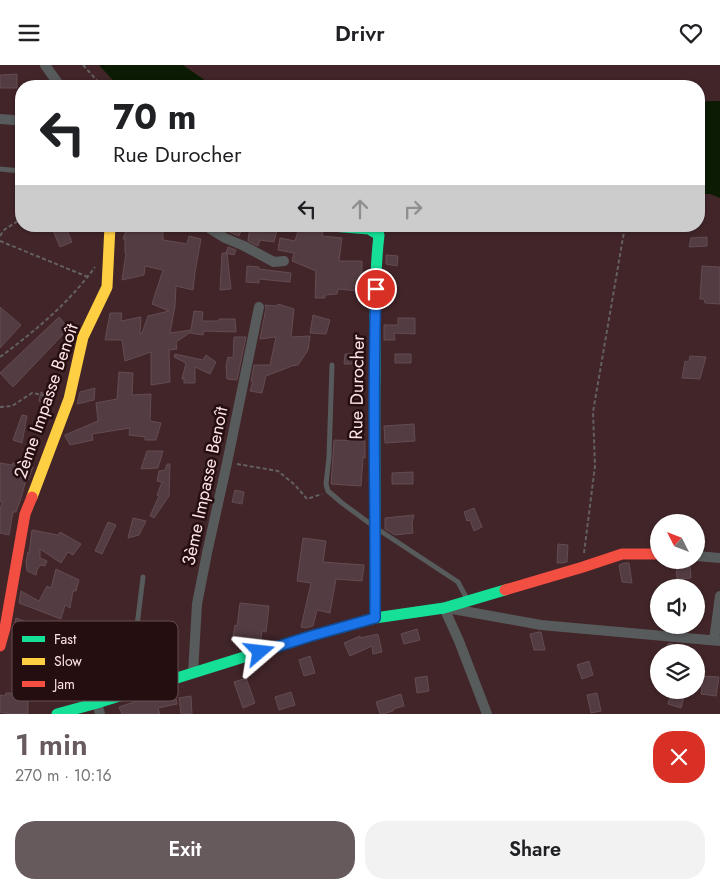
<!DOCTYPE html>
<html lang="en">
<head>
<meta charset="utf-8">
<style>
  body { margin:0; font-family:Jost,sans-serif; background:#f2f2f2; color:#202124; height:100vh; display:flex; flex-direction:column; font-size:19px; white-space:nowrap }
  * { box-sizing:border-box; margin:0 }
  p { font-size:16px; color:#757577 }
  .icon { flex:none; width:28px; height:28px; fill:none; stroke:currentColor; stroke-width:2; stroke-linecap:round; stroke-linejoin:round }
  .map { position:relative; height:649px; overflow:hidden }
  .drawer { display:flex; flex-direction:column; background:#fff; flex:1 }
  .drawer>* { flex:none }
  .banner { position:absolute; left:15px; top:15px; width:690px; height:152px; border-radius:20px; box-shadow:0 1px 4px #0004; background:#fff; color:#202124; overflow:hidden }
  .needle { width:32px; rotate:312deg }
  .fabs { position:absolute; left:650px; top:449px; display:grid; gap:10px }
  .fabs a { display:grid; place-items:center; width:55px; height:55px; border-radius:50%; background:#fff; box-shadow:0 1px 4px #0004; font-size:25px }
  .pin { position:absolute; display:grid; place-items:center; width:42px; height:42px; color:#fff; margin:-21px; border:2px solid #fff; border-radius:50%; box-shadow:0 1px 5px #0007 }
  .me { position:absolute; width:55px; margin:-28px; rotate:73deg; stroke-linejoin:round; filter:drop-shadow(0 0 4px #0008) }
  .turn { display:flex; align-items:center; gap:18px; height:105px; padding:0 15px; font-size:22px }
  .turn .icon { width:65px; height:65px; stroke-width:2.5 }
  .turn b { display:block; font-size:35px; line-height:42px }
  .lanes { display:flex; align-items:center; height:48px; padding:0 15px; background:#0003; justify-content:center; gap:25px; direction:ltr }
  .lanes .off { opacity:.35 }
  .round { display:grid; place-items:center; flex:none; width:52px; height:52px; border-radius:20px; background:#f2f2f2 }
  .head { display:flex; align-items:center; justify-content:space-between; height:85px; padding:0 15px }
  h1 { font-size:30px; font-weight:600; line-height:38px; color:#665a5d }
  .cta { display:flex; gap:10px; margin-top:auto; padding:10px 15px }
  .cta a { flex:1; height:58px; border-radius:20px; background:#665a5d; color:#fff; font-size:20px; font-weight:600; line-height:58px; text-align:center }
  .cta a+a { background:#f2f2f2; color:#202124 }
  header { display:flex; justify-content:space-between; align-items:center; height:65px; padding:0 15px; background:#fff; font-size:22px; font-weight:600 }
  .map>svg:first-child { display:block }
  .water { fill:#0c1c04 }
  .building { fill:#543d42; stroke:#634c52 }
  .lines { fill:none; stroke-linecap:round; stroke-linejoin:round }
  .path { stroke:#646061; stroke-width:2; stroke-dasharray:4 2.5; stroke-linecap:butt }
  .lane { stroke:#585b5b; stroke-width:5 }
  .street { stroke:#585b5b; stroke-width:10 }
  .fast { stroke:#16e098; stroke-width:11 }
  .slow { stroke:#ffcf43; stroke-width:11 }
  .jam { stroke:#f24e42; stroke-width:11 }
  .route-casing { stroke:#114b97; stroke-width:12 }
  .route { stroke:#1a73e8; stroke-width:9 }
  .labels { text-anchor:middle; stroke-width:5; stroke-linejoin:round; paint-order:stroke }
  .street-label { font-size:18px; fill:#ffe3e4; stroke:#240e10 }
  .key { fill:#240e10; stroke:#664e50; stroke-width:1 }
  .key-label { font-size:14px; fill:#ffe3e4 }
</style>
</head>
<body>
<header><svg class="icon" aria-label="menu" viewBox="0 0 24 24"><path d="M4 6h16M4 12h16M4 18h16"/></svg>Drivr<svg class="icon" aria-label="heart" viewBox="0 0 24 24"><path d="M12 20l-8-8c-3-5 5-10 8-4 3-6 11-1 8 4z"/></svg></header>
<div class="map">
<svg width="720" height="649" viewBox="0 0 720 649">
  <rect width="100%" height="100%" fill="#412529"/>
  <path class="water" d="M 99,0 L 183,0 L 213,21 L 118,21 Z
    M 707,36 L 720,36 L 720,133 L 710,129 L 699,129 L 699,39 Z"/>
  <path class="building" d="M 17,9 L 17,23 L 0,23 L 0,10 Z
    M 51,161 L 65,161 L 72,177 L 60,182 Z
    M 147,161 L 163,162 L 163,175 L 187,179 L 189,171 L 201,174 L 195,207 L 193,225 L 176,221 L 175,241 L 170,268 L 191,265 L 194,246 L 203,247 L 202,256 L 219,256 L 219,254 L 235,254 L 236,267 L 204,266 L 203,270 L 190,268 L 191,267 L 176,277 L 177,284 L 169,285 L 170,317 L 151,320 L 151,287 L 125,296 L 122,275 L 105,275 L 110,248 L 122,248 L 121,256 L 141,252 L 140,268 L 142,268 L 148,251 L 169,246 L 152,239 L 163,205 L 145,201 L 144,210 L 122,215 L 126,188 L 125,188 L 125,174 L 123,174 L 127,163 L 146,165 Z
    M 231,161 L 242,163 L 239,171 L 229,167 Z
    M 252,161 L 278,161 L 274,177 L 260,175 L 258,181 L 248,176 L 249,168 Z
    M 314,164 L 323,166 L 322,171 L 342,173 L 339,196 L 362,196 L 362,210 L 359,209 L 358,226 L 338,224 L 337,229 L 325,230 L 325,233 L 315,233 L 316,206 L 292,196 L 294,188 L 278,185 L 280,173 L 295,176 L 298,166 L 314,167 Z
    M 707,172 L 707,181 L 689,182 L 691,173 Z
    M 228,182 L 236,185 L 234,190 L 226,188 Z
    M 222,188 L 227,188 L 231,224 L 220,225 Z
    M 386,190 L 398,191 L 397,201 L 386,199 Z
    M 247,201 L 259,202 L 259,204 L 291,208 L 290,217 L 259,214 L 259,218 L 246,217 Z
    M 702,201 L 720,202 L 720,239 L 705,238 L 704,234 L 700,234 Z
    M 278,239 L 294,244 L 291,272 L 310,271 L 308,285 L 298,300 L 292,301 L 266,311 L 262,328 L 250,326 L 253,316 L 251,316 L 254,300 L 270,300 L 276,272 L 260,274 L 266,243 L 265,240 L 277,241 Z
    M 0,242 L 21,260 L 0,283 Z
    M 313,250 L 330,255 L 326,269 L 310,268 Z
    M 59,252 L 69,263 L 13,322 L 0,308 Z
    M 398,253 L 415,253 L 415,269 L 394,268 L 395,275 L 384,275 L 384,260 L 398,260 Z
    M 234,272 L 246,272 L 237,315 L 227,314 L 226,301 L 228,292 L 233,293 Z
    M 175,289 L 203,295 L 206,290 L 216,297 L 210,309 L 195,302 L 195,318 L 184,318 L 184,314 L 182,314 L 186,298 L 174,292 Z
    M 345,289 L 356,289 L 356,299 L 344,299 Z
    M 395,289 L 411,289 L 411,298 L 395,298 Z
    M 690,291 L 706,292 L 700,314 L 682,313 L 685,296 L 689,297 Z
    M 119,307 L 133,308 L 132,330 L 151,329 L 150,356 L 161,358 L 156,375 L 145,375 L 145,372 L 129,370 L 130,363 L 92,369 L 93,375 L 70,380 L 65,371 L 65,370 L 98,356 L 96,338 L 117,334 Z
    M 95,323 L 94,335 L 77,339 L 80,327 Z
    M 41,327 L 51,331 L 47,340 L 39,336 Z
    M 22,350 L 27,351 L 22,378 L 13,375 Z
    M 414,359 L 415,376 L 385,378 L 384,361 Z
    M 334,375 L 365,376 L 365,393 L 363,392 L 361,421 L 331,419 Z
    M 147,386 L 163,386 L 158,403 L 141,404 Z
    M 0,398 L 12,400 L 13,398 L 33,402 L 28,415 L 26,415 L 21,433 L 16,447 L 13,447 L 9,470 L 0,468 L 0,445 L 2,437 L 0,436 Z
    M 167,399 L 170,399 L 169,431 L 154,453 L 150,451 L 159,431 L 157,430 L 162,417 L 157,416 L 159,406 L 165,405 Z
    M 413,407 L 413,419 L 392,419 L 392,408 Z
    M 235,425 L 244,427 L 242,439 L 232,437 Z
    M 474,443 L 482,462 L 474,466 L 470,455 L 467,456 L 464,447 Z
    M 414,450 L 412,458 L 413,468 L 395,470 L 385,464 L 385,453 Z
    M 133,453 L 146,456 L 139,470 L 128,473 Z
    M 108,457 L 116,460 L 102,489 L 95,486 Z
    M 32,465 L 58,470 L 60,467 L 81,479 L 73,490 L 68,487 L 61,498 L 40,484 L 40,493 L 47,496 L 45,501 L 40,500 L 37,505 L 36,510 L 27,506 L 26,497 L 28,487 L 29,488 Z
    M 303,473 L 326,476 L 323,497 L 364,500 L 362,516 L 336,514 L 330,548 L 317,545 L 313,561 L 305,563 L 301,562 L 311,518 L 297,516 Z
    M 558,479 L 568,480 L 567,497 L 562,498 L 557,498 Z
    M 624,498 L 629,498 L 632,518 L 622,517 L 619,500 Z
    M 690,499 L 691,513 L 677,514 L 676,500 Z
    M 56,504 L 79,515 L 76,526 L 73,526 L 70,543 L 65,540 L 61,554 L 19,538 L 21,526 L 39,536 L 47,521 L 51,523 Z
    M 240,538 L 269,541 L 266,567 L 262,566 L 261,575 L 233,572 L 235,560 L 237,561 Z
    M 16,553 L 34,560 L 31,588 L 14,580 L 15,573 L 12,572 Z
    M 417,564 L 420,575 L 404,579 L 401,569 Z
    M 539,567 L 541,567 L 545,585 L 534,585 L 530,569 Z
    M 378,569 L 382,587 L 373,589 L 372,581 L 350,591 L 344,578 L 360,571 L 360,573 Z
    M 669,578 L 672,579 L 684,588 L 662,588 Z
    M 310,591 L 315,608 L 304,611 L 299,595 Z
    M 589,596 L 593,610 L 582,614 L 577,600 Z
    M 427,611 L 429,626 L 417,628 L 415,613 Z
    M 703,611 L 719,612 L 716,631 L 701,629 Z
    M 246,613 L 255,638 L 243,643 L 234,617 Z
    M 15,622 L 28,622 L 28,649 L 11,649 L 0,647 L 0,630 L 5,631 L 6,628 L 15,628 Z
    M 174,624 L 177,639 L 158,643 L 160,649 L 122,649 L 119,642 Z
    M 672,625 L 686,625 L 681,643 L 668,639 Z
    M 291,627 L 295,640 L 279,645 L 275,632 Z
    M 597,628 L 601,646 L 591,648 L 587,630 Z
    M 401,629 L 404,641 L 393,644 L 393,646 L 383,649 L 380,649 L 376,637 Z
    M 191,631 L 192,649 L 181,649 L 179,633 Z"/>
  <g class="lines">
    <path class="path" d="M 83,0 L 102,21
      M 0,171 L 4,165 L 21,154
      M 0,176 L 88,212
      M 0,292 C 35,266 69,238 95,202
      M 0,342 L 12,341 L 32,328 L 56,332
      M 237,399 L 278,406 L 295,420 L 307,434 L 322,429
      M 584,488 L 595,401 L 593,347 L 625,161"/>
    <path class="lane" d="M 0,104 L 21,106
      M 332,300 L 329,392 L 326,419 L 328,426 L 342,438 L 376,463 L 458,517 L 467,534
      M 129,626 L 143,512"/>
    <path class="street" d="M 45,0 L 60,21
      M 0,54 L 13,55
      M 206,161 L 225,173 L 244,181 L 274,197 L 284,196
      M 696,491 L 720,493
      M 444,543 L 459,576 L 487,649
      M 447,543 L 541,560 L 720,576
      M 714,575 L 720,531
      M 193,608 L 197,539 L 207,488 L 227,398 L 259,242
      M 97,638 L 100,649"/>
    <path class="fast" d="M 331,161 L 369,164 L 379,170 C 374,214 375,259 375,303 C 374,386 376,470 375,553
      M 57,649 L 97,638 L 311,571 L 375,553 L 444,543 L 505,525"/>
    <path class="slow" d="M 32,432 L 69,334 L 83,272 L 107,222 L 110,161"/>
    <path class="jam" d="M 505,525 L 583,502 L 622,489 L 659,489
      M 0,581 L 5,563 L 25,449 L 32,432"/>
  </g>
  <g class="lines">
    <defs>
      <path id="route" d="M 260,587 L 311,571 L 375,553 C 376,443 372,334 376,224"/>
    </defs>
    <use href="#route" class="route-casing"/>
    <use href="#route" class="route"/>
  </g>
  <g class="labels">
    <g class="street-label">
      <text transform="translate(357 322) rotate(-89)" y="6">Rue Durocher</text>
      <text transform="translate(46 336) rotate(-71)" y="6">2ème Impasse Benoît</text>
      <text transform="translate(205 421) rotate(-78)" y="6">3ème Impasse Benoît</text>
    </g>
  </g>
  <rect x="12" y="556" width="166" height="80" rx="8" class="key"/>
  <rect x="22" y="571" width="23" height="6" fill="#16e098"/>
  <rect x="22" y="593" width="23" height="7" fill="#ffcf43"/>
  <rect x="22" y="616" width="23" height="6" fill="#f24e42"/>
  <g class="key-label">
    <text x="54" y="579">Fast</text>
    <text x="54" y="601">Slow</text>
    <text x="54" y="624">Jam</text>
  </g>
</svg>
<div class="fabs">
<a><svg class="needle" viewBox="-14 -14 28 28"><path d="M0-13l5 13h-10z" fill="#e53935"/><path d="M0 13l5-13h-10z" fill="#757577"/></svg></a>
<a><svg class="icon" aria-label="sound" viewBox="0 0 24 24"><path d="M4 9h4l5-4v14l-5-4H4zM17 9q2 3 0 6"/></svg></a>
<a><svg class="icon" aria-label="layers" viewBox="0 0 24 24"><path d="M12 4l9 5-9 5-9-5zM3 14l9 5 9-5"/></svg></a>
</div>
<div class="pin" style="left:376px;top:224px;background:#d93025"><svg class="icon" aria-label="arrive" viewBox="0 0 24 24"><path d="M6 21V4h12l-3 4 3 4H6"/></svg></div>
<svg class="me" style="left:260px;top:587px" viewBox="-20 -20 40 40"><path d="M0-17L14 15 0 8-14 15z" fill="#1a73e8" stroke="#fff" stroke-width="4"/></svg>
<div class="banner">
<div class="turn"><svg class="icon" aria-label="left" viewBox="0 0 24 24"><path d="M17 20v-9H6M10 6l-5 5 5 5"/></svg><div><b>70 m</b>Rue Durocher</div></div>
<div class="lanes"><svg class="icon" aria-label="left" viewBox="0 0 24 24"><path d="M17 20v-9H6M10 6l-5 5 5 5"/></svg><svg class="icon off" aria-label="ahead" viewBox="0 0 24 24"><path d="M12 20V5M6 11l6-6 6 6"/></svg><svg class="icon off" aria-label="right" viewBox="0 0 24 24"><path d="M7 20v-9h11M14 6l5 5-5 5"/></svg></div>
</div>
</div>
<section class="drawer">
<div class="head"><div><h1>1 min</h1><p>270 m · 10:16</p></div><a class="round" style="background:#d93025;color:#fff"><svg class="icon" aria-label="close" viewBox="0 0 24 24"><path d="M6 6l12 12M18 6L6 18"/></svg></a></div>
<div class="cta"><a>Exit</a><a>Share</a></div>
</section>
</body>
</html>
